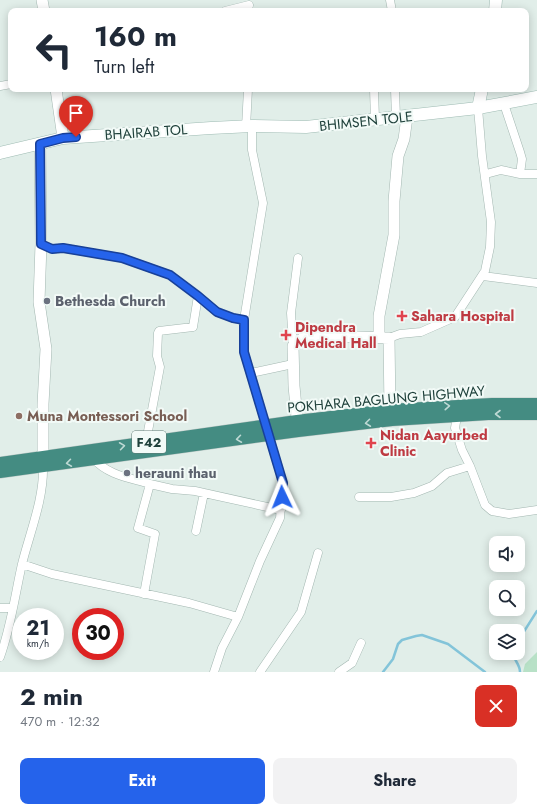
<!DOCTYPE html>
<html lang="en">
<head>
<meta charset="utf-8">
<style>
  body { margin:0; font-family:Jost,sans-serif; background:#f2f2f3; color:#1f2937; height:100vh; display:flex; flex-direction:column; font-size:15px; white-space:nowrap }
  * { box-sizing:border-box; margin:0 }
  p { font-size:13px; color:#747a83 }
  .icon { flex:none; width:22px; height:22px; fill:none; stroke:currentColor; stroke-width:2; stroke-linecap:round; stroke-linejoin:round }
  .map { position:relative; height:672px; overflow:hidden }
  .drawer { display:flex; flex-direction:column; background:#fff; flex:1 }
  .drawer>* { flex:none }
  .top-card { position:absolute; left:8px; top:8px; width:521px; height:84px; border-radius:8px; box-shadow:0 2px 10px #0003; background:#fff; color:#1f2937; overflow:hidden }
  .fabs { position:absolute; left:489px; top:536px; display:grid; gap:8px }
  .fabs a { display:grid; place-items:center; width:36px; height:36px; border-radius:8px; background:#fff; box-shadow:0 2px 10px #0003; font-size:20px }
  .speed { position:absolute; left:12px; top:608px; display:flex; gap:8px; font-size:20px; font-weight:700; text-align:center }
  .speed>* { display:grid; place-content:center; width:52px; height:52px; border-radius:50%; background:#fff; box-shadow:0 2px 10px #0003; line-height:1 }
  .speed small { font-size:10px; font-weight:400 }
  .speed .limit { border:6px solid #d22; background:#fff; color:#111 }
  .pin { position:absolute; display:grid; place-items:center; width:34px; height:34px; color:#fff; margin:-41px -17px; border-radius:50% 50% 50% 0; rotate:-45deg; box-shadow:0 0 4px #0007 }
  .pin .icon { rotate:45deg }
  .me { position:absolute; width:44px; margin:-22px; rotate:358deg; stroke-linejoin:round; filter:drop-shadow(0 0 3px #0008) }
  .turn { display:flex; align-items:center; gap:14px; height:84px; padding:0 20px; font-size:18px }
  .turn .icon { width:52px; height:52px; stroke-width:2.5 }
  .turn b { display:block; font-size:28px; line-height:34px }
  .round { display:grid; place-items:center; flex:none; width:42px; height:42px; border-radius:8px; background:#f2f2f3 }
  .summary { display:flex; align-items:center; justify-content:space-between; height:68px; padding:0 20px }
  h1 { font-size:24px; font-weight:700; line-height:30px }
  .button { display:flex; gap:8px; margin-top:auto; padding:8px 20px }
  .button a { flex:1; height:46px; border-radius:8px; background:#2563eb; color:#fff; font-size:16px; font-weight:700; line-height:46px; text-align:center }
  .button a+a { background:#f2f2f3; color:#1f2937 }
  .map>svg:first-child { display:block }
  .green { fill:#b8e1c7 }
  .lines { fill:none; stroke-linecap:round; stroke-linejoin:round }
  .stream { stroke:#83c4d9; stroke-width:2.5 }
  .minor-casing { stroke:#a3b7b1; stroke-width:9 }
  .tertiary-casing { stroke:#a3b7b1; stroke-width:12 }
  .secondary-casing { stroke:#9ebbb3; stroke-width:13 }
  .trunk-casing { stroke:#c0cac8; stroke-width:13 }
  .minor { stroke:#fff; stroke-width:8 }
  .tertiary { stroke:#fff; stroke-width:11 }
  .secondary { stroke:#fff; stroke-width:12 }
  .trunk { stroke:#448c82; stroke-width:12 }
  .oneway { stroke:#bed9d4 }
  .route-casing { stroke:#184099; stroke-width:10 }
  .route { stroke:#2563eb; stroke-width:7 }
  .worship-dot { fill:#6b7280; stroke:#f2faf7; stroke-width:1.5 }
  .health-dot { fill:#e0444e; stroke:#f2faf7; stroke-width:1.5 }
  .education-dot { fill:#8d6e63; stroke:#f2faf7; stroke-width:1.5 }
  .labels { text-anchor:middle; stroke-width:4; stroke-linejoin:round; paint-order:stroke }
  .shield { fill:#f2faf7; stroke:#5e7873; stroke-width:1 }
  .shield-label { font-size:13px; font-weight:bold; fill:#1f413b }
  .street-label { font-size:14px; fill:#1f413b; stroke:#f2faf7 }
  .worship-label { font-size:14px; font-weight:bold; fill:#5b616d; stroke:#f2faf7; text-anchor:start }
  .health-label { font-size:14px; font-weight:bold; fill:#be3a42; stroke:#f2faf7; text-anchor:start }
  .education-label { font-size:14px; font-weight:bold; fill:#785e54; stroke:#f2faf7; text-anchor:start }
</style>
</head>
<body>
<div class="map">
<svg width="537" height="672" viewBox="0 0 537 672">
  <rect width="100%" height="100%" fill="#e1eee9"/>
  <path class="green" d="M 537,652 L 537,672 L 523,672 L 525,664 Z"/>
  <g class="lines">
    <path class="stream" d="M 518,641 L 537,611
      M 513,653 C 514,661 520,664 520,672
      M 383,672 L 393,659 L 398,644 L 402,640 L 416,636 L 422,635 L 448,644 L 485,672"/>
    <defs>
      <path id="minor" d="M 390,0 L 392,11
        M 225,11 L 249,5
        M 0,86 L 11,84
        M 374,89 L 375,120
        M 395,89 L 396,118
        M 504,104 L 520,152 L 522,159 L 520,174 L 537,174
        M 246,127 L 248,89
        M 486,174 L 501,170 L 520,174
        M 41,244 L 52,249 L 63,248 L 122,258 L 170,275 L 198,296 L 217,312 L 233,318 L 244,320
        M 483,276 L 537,283
        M 389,338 L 400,334 L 421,332 L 455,317 L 485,271 L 490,247 L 491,222 L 482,156 L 478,108
        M 293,346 L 291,313 L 298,258
        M 251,373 L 293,364
        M 457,416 L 455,428 L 462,450 L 470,466 L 485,505 L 492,511 L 509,514 L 537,510
        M 146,442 L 160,367 L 157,356 L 158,333 L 159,331 L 193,327 L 198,296
        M 94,459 C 107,475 131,478 150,484 L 138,528 L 155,534 L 144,594
        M 150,484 L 172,489 L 195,491 L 281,510
        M 359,497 L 391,497 L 414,493 L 432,486 L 447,473 L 470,466
        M 196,531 L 204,493
        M 22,564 L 52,574 L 189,603 L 238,617
        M 0,608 L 13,608
        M 0,657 C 11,627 15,595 22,564 C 30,532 44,499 43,466
        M 214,672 L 222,648 L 238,617 L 260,561 L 280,518 L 283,483 L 244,352 L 244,320 L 263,203 L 252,150 L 252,126
        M 260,672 L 301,612 L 318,553
        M 339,672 L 352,663 L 361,643"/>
      <path id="tertiary" d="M 42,0 L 44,11
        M 56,89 L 63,138
        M 40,144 L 41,244 L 39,302 L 46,349 L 43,404 L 43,465
        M 379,337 L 379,316 L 394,235 L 394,201 L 398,156 L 404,139 L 407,117
        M 298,428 L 294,386 L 293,346 L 303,338 L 328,336 L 389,338 L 390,410"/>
      <path id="secondary" d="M 495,11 L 496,0
        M 478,108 L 482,89
        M 0,153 L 63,138 L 211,128 L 252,126 L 306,127 L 478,108 L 537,97"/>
      <path id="trunk" d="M 0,463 L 297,421 L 390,410 L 492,404 L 537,404
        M 0,472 L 298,431 L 392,420 L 488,414 L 537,414"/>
    </defs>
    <use href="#minor" class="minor-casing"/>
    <use href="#tertiary" class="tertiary-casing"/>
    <use href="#secondary" class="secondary-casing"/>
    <use href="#trunk" class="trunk-casing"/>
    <use href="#minor" class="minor"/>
    <use href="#tertiary" class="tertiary"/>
    <use href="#secondary" class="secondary"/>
    <use href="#trunk" class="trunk"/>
  </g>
  <defs><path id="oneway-chevron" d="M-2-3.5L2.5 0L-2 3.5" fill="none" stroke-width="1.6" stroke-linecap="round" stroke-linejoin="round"/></defs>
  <g class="oneway">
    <use href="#oneway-chevron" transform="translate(447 406) rotate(-4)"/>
    <use href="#oneway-chevron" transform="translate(498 414) rotate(180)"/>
    <use href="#oneway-chevron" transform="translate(368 423) rotate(173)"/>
    <use href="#oneway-chevron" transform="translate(239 439) rotate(172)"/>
    <use href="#oneway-chevron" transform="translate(122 446) rotate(-8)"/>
    <use href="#oneway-chevron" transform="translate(69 463) rotate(172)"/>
  </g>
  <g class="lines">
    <defs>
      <path id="route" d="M 76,137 L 63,138 L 40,144 L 41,244 L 52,249 L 63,248 L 122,258 L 170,275 L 198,296 L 217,312 L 233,318 L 244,320 L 244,352 L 283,483 L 282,497"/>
    </defs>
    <use href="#route" class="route-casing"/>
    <use href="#route" class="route"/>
  </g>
  <g class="worship-dot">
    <circle cx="47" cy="301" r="4"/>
    <circle cx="127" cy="473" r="4"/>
  </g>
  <g class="health-dot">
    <path d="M400 310h4v4h4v4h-4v4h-4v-4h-4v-4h4z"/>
    <path d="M284 329h4v4h4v4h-4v4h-4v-4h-4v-4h4z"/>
    <path d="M369 437h4v4h4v4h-4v4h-4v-4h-4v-4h4z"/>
  </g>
  <circle class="education-dot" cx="19" cy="416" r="4"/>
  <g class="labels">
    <rect class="shield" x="132" y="431" width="34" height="22" rx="3"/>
    <g class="shield-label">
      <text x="149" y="447">F42</text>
    </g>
    <g class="street-label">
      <text transform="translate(366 121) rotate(-6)" y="5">BHIMSEN TOLE</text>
      <text transform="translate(146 132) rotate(-4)" y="5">BHAIRAB TOL</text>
      <text transform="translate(386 399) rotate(-5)" y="5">POKHARA BAGLUNG HIGHWAY</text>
    </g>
    <g class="worship-label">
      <text x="55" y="306">Bethesda Church</text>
      <text x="135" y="478">herauni thau</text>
    </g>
    <g class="health-label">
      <text x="411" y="321">Sahara Hospital</text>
      <text x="295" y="332">Dipendra<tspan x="295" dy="16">Medical Hall</tspan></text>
      <text x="380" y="440">Nidan Aayurbed<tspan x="380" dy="16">Clinic</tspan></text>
    </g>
    <g class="education-label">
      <text x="27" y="421">Muna Montessori School</text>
    </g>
  </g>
</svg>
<div class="fabs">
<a><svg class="icon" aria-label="sound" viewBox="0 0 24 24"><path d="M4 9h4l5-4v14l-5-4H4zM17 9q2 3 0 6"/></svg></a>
<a><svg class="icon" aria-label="search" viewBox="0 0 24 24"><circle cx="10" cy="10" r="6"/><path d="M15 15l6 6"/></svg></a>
<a><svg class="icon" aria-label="layers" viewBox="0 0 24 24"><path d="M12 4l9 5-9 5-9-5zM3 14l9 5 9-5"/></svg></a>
</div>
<div class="speed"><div>21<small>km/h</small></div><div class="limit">30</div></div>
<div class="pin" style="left:76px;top:137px;background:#d93025"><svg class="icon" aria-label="arrive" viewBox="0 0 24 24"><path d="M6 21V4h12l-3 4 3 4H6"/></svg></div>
<svg class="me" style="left:282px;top:497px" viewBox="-20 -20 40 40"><path d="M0-17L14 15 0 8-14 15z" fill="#2563eb" stroke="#fff" stroke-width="4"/></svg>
<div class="top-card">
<div class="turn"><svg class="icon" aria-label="left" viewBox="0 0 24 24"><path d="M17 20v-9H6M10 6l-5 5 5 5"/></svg><div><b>160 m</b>Turn left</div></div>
</div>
</div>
<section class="drawer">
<div class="summary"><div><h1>2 min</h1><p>470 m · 12:32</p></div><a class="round" style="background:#d93025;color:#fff"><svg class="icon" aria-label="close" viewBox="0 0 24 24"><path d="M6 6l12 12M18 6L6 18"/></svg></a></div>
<div class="button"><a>Exit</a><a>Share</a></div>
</section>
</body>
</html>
